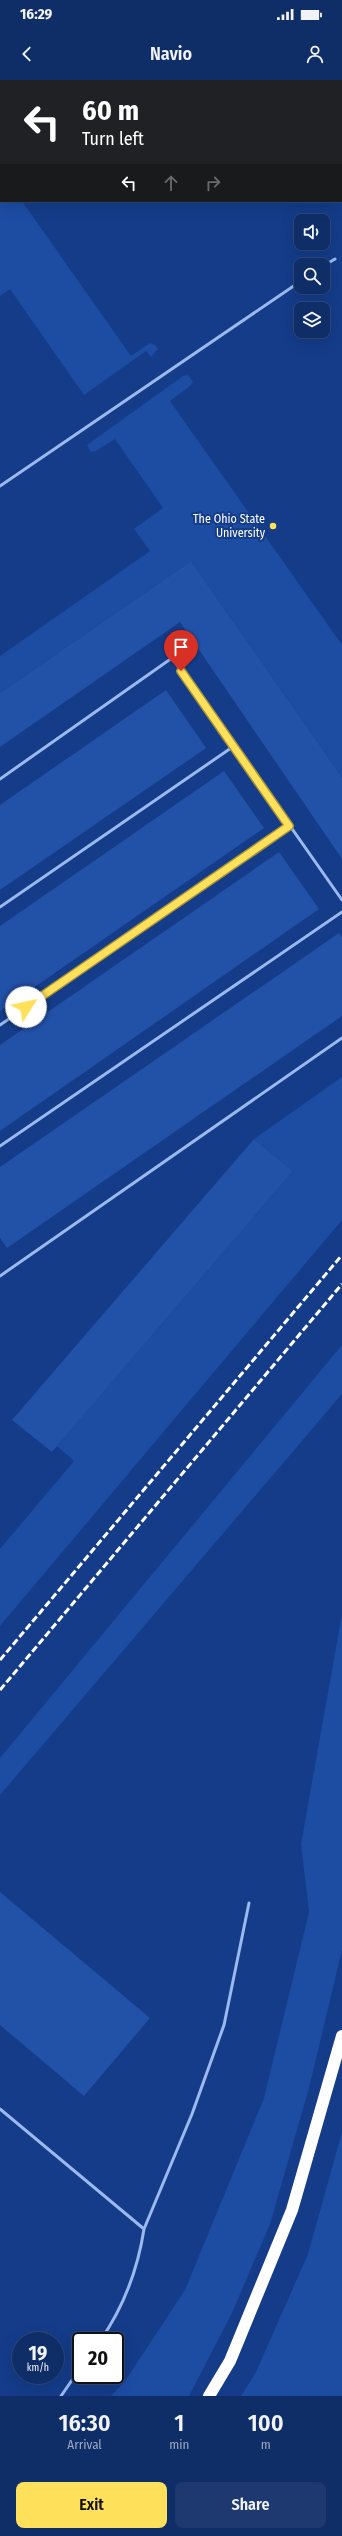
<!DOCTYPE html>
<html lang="en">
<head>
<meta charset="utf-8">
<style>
  body { margin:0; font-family:"Fira Sans Condensed",sans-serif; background:#1d3970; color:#f1f3f6; height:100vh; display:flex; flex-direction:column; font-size:15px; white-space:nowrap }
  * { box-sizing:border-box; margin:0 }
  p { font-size:13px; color:#9ba8c0 }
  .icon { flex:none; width:22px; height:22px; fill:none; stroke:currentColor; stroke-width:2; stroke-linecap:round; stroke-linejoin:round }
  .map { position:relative; height:2316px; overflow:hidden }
  .side { display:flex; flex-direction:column; background:#0f2d67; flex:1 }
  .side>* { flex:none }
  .banner { position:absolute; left:0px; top:0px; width:342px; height:122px; box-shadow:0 4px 16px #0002,0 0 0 1px #2f497b; background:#202124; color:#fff; overflow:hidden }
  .fabs { position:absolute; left:294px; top:134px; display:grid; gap:8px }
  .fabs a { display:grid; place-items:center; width:36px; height:36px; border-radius:8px; background:#0f2d67; box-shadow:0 4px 16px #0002,0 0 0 1px #2f497b; font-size:20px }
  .speed { position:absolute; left:12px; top:2252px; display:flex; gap:8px; font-size:20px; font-weight:700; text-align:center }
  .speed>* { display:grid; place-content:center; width:52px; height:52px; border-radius:50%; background:#0f2d67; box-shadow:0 4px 16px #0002,0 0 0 1px #2f497b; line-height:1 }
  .speed small { font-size:10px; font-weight:400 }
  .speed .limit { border:2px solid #111; border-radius:6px; background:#fff; color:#111 }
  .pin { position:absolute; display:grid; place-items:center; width:34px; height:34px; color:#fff; margin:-41px -17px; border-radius:50% 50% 50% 0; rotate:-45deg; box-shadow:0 0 4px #0007 }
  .pin .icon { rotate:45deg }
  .me { position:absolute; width:44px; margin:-22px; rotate:55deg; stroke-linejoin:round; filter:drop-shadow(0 0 3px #0008) }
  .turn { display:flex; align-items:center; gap:14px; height:84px; padding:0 16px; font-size:18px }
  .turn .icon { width:52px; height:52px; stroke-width:2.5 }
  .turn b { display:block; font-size:28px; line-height:34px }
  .lanes { display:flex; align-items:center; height:38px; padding:0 16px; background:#0003; justify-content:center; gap:20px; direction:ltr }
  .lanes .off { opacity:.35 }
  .eta { display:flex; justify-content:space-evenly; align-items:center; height:68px; text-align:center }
  .eta b { font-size:24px; font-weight:600; line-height:28px }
  .button { display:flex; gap:8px; margin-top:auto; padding:8px 16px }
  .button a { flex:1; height:46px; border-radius:8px; background:#ffe05a; color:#111; font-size:16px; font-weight:600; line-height:46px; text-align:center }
  .button a+a { background:#1d3970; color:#f1f3f6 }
  .status { display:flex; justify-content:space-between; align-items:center; height:28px; padding:0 20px; background:#0f2d67; direction:ltr }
  .status svg { height:11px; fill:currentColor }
  header { display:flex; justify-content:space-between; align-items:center; height:52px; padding:0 16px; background:#0f2d67; font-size:18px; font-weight:600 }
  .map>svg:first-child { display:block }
  .green { fill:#1d4ca3 }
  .building { fill:#2251a8 }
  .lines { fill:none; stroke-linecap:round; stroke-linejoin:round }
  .service { stroke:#9bb9ef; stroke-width:3 }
  .motorway { stroke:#fff; stroke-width:12 }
  .rail { stroke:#fff; stroke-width:3; stroke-dasharray:7 3; stroke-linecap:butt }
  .route-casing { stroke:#a6923a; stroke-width:10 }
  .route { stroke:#ffe05a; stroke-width:7 }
  .poi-dot { fill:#ffe05a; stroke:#143c89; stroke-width:1.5 }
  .labels { text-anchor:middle; stroke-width:4; stroke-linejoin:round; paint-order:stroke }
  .poi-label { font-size:12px; fill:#fff; stroke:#143c89; text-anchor:end }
</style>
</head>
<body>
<div class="status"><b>16:29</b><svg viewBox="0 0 49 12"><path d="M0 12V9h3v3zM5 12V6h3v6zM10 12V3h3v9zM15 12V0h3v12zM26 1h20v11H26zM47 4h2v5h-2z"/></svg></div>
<header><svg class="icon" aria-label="back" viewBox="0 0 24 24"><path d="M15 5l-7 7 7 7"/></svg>Navio<svg class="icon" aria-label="person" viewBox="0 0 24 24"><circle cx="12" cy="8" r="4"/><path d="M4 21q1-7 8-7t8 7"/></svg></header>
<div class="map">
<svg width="342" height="2316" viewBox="0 0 342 2316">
  <rect width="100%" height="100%" fill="#143c89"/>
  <path class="green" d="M 0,90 L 1,121 L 22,121 L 131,276 L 150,263 L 155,265 L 158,269 L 151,277 L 146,271 L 84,315 L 10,209 L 0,216 Z
    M 188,295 L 193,302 L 190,306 L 170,321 L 342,565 L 342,697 L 191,481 L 0,613 L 0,576 L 150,471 L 134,449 L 163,428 L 115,359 L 96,371 L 91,372 L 87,365 L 183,296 Z
    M 342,997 L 342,1140 L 0,1546 L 0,1469 L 74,1381 L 57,1366 L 293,1091 L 254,1059 Z
    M 342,1265 L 342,1314 L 0,1715 L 0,1678 Z
    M 342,1534 L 342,1870 L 309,2008 L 270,2144 L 232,2233 L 189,2316 L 111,2316 L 125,2301 L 185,2210 L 264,2018 L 309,1832 L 301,1764 Z
    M 342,2052 L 342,2316 L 241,2316 L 256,2292 L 308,2174 Z"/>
  <path class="building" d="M 191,481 L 342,697 L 342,779 L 180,542 L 0,667 L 0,613 Z
    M 166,610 L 206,668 L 0,810 L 0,725 Z
    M 224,691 L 264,748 L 0,931 L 0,846 Z
    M 279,772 L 319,829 L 0,1051 L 0,965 Z
    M 339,853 L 342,857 L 342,936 L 7,1168 L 0,1158 L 0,1087 Z
    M 254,1059 L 293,1091 L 52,1372 L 12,1340 Z
    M 0,1812 L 150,1938 L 84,2016 L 0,1945 Z"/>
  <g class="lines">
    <path class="service" d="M 323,186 L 335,179
      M 0,406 L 301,201
      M 0,699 L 172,578 L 342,820
      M 0,827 L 234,666
      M 0,945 L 289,746
      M 0,1066 L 342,832
      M 0,1196 L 342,958
      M 0,2029 L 144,2149 C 138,2188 123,2228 100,2261
      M 144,2149 L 192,2034 L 224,1945 L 249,1823
      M 61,2316 L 81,2287"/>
    <path class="motorway" d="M 209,2316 L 230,2281 L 292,2130 L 342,1956"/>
    <path class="rail" d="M 0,1580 L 342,1175
      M 0,1610 L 342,1204"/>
  </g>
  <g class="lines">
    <defs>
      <path id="route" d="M 26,927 L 289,746 L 181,591"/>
    </defs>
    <use href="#route" class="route-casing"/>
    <use href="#route" class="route"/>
  </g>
  <circle class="poi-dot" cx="273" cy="446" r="4"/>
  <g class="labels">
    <g class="poi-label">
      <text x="265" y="443">The Ohio State<tspan x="265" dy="14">University</tspan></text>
    </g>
  </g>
</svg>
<div class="fabs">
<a><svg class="icon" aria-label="sound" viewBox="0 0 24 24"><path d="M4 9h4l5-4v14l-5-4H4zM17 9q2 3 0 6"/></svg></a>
<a><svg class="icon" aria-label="search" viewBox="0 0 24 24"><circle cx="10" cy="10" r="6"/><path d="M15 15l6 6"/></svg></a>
<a><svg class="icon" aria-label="layers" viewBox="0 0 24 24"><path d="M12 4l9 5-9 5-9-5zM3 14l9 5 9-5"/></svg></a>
</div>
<div class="speed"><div>19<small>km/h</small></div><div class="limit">20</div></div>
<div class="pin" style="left:181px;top:591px;background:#d93025"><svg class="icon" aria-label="arrive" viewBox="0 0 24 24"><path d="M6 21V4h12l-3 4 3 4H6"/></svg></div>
<svg class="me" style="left:26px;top:927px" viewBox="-20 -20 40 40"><circle r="19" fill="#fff"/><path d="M0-13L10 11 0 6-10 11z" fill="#ffe05a"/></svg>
<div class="banner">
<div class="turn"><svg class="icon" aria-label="left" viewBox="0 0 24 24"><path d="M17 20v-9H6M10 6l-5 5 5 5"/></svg><div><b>60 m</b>Turn left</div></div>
<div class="lanes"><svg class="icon" aria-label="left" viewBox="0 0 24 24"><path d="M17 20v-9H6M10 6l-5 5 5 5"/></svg><svg class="icon off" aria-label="ahead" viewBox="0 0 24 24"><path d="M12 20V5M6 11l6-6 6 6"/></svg><svg class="icon off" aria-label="right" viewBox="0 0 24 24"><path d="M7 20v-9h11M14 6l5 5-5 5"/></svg></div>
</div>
</div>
<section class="side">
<div class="eta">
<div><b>16:30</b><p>Arrival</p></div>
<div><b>1</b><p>min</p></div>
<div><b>100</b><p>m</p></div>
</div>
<div class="button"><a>Exit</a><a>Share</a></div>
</section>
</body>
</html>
